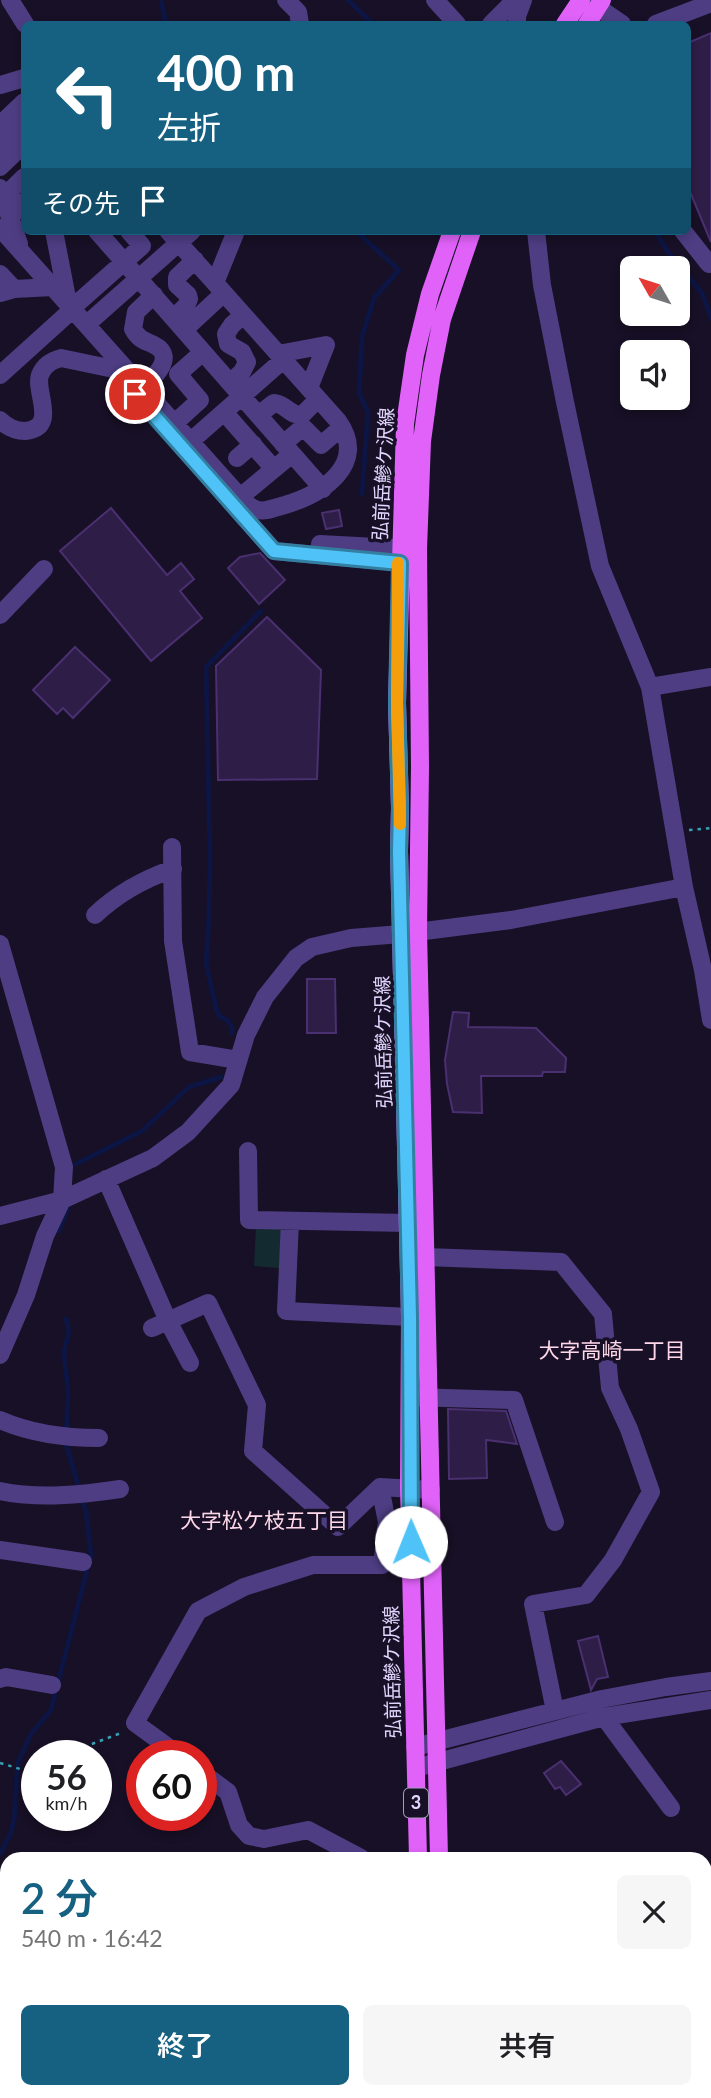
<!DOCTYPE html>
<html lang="ja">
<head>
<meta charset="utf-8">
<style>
  body { margin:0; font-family:Lato,"Noto Sans JP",sans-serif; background:#f6f6f6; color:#202124; height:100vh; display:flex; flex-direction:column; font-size:26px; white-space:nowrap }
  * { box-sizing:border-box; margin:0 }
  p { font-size:23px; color:#757577 }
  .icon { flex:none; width:38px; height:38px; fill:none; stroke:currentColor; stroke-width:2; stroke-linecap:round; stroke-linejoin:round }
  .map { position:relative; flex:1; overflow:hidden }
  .side { position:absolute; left:0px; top:1852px; width:712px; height:247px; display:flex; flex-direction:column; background:#fff; border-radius:21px 21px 0 0; box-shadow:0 4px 10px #0003 }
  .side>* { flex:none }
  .guide { position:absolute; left:21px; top:21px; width:670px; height:214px; border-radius:10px; box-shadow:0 4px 10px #0003; background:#166082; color:#fff; overflow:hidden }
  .needle { width:46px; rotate:309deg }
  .fabs { position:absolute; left:620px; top:256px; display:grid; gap:14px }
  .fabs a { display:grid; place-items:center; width:70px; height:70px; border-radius:10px; background:#fff; box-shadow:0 4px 10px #0003; font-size:35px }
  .speed { position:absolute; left:21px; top:1740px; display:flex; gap:14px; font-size:35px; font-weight:700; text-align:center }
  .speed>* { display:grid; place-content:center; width:91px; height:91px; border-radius:50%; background:#fff; box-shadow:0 4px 10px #0003; line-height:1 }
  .speed small { font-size:18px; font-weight:400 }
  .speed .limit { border:10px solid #d22; background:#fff; color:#111 }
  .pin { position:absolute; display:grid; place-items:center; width:60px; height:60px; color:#fff; margin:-30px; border:4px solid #fff; border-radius:50%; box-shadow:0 2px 7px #0007 }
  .me { position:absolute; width:77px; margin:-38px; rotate:359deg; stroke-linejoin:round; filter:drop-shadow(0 0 5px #0008) }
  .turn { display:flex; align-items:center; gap:24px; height:147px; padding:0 21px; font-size:32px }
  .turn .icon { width:91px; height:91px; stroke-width:2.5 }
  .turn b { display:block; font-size:49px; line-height:60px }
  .then { display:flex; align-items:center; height:66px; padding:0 21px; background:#0003; gap:14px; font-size:26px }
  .round { display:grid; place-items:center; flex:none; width:74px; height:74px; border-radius:10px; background:#f6f6f6 }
  .summary { display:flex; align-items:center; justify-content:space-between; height:119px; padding:0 21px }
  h1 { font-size:42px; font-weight:600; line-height:52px; color:#166082 }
  .cta { display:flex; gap:14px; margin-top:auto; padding:14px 21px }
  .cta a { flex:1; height:80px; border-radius:10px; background:#166082; color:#fff; font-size:28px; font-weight:600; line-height:80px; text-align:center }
  .cta a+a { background:#f6f6f6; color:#202124 }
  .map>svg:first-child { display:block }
  .green { fill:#132b30 }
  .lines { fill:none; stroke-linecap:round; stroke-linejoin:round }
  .stream { stroke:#0c1543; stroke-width:5 }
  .building { fill:#2e1d46; stroke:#4a3071; stroke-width:2 }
  .path { stroke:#34a2b4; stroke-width:2.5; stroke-dasharray:3.5 5; stroke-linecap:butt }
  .minor { stroke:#4e3d83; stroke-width:18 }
  .major { stroke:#e062f9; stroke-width:18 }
  .route-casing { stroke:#337fa1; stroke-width:18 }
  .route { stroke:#4fc3f7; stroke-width:12 }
  .slow { stroke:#f59e0b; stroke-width:12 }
  .labels { text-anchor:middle; stroke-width:7; stroke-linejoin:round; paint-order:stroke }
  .shield { fill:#181026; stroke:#a69bbd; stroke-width:2 }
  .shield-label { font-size:18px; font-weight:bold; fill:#e3d6fe }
  .street-label { font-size:19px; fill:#e3d6fe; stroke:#181026 }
  .neighbourhood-label { font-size:21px; fill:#fed8e8; stroke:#181026 }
</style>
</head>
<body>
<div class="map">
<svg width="711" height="2098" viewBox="0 0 711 2098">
  <rect width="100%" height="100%" fill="#181026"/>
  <path class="green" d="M 256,1226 L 282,1228 L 279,1268 L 254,1266 Z"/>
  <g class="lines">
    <path class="stream" d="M 161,0 L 166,24
      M 348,0 L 373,24
      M 356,231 L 399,270 L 374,298 L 362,337 L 359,393 L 368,412 L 362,494
      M 655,231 L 668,252 L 702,293 L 711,318
      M 232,1033 L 232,1027 L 227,1020 L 219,1016 L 216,1008 L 206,963 L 209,920 L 210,855 L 206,667 L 261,611
      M 76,1164 L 142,1131 L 189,1087 L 221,1077
      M 59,1231 L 68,1208
      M 0,1854 L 11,1833 L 14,1819 L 18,1762 L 31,1734 L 51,1710 L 91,1555 L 86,1512 L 66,1444 L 68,1391 L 64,1352 L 69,1331 L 66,1319
      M 0,1899 L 7,1904
      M 189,2091 L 191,2098"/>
  </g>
  <path class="building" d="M 711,33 L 711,242 L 688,187 L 688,43 Z
    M 111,508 L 167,575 L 181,563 L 194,579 L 180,591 L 202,618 L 151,661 L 60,551 Z
    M 339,510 L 342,526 L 326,529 L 322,513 Z
    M 260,553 L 285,580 L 259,604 L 228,568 L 240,557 Z
    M 267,617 L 321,670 L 317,779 L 218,780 L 216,666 Z
    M 75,647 L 110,680 L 73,718 L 63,708 L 57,714 L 33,690 Z
    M 307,979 L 335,979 L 336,1033 L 307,1033 Z
    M 453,1012 L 469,1013 L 468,1027 L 536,1028 L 566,1058 L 565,1072 L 543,1072 L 542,1076 L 481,1076 L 482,1113 L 453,1112 L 447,1084 L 445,1060 Z
    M 448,1409 L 506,1411 L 517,1444 L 486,1440 L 487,1478 L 449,1479 Z
    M 598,1636 L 608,1677 L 597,1679 L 591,1690 L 578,1641 Z
    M 561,1761 L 581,1784 L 566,1795 L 560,1787 L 555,1789 L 544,1773 Z"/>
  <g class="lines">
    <path class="path" d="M 689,830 L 711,828
      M 68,1753 L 121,1733
      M 66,1755 L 73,1743
      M 0,1763 L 37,1774"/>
    <path class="minor" d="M 10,0 L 25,24
      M 286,0 L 298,12 L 300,24
      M 435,0 L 457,24
      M 587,0 L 622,24
      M 491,24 L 508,7
      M 517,24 L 517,16 L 523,0
      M 656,24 L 711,3
      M 0,85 L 24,78
      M 0,125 L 24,102
      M 0,146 L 24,122
      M 0,167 L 24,144
      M 0,188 L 19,244
      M 3,198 L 24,177
      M 10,217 L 24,202
      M 0,228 L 240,497 C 245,502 251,509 258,510 C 266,512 277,507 285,505 C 322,494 369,464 338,421 L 215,283 L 236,231
      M 54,231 L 68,303
      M 97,231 L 323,489
      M 168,231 L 215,283
      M 536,231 L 542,285 L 565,402 L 600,566 L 650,687 L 684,887 L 703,970 L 711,1020
      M 683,231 L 709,264
      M 0,274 L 14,289
      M 0,293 L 14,289 L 53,287
      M 72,308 L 142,246 L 129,231
      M 173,318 L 186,306 L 189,299 L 188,295 L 177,285 L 177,277 L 195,260
      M 87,324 L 192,231
      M 184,330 L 224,293
      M 278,354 L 326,345 L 309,388
      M 0,375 L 73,309
      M 230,383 L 242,372 L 247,362 L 242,352 L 228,344 L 226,334 L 232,325 L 243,315
      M 136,393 C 147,384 180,358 154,345 C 144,340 139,340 133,329 L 136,312 L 154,295
      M 224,412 L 274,469
      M 258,415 L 274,403 C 286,404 290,416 302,415 L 318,399
      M 0,420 C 7,427 14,431 25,431 C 59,428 34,391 40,375 C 44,365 51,361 61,358 L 128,372
      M 167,430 L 200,400 L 178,374 L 203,352
      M 283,444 L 303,427 L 321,445 L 342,427
      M 183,448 L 283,360
      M 237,458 L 253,444
      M 230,501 L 274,551 L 416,564
      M 233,503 L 292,454
      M 320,544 L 414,549
      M 0,615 L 44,569
      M 650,687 L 711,677
      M 172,847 L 173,941 L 190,1052 L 238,1060
      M 95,915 C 117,894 144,879 173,869
      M 0,944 L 64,1167 L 62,1200 L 45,1236 L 26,1295 L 0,1355
      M 248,1151 L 249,1220 L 408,1223
      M 106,1179 L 168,1321 L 190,1363
      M 0,1216 L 62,1200 L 153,1158 L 188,1132 L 231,1085 L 246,1035 L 265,997 L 296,958 L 312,947 L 351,938 L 401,934 L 511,920 L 684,887
      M 290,1221 L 286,1311 L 410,1317
      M 425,1257 L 561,1262 L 603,1314 L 610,1388 L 629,1429 L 651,1492 L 613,1560 L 586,1595 L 533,1604 L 555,1711
      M 152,1328 L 208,1303 L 257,1405 L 253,1451 L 338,1527 L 380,1487
      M 413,1397 L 514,1400 L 555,1522
      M 0,1420 C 32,1434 64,1438 99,1438
      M 0,1491 C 39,1499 81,1495 120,1489
      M 0,1550 L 83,1562
      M 0,1679 L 6,1677 L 52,1685
      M 604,1717 L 671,1808
      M 415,1747 L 602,1699 L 666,1687 L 711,1681
      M 179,1755 L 135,1723 L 198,1611 L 244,1587 L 313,1565 L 382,1565 L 387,1522 L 380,1487 L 431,1490
      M 416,1768 L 604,1717 L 711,1700
      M 201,1772 L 228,1792 L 239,1825 L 249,1836 L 264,1839 L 308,1830 L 361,1858
      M 0,1975 L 5,1977
      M 0,2065 L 7,2063
      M 116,2091 L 118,2098
      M 165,2091 L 170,2098
      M 243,2091 L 246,2098
      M 0,2095 L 15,2091"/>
    <path class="major" d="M 565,24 L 581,0
      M 587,24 L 602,0
      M 418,1858 L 409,1487 L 410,1317 L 399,851 L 400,808 L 397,703 L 405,424 L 415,355 L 430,294 L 452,231
      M 439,1858 L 418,931 L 420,767 L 418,549 L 422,441 L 431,375 L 442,319 L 472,231
      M 424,2091 L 424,2098
      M 441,2091 L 441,2098"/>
  </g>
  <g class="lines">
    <defs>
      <path id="route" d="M 135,394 L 274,551 L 400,563 L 397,703 L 400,808 L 399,851 L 410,1317 L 411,1542"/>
    </defs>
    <use href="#route" class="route-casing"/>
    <use href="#route" class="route"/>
    <path class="slow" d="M 398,563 L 397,703 L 400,824"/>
  </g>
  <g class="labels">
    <rect class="shield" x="404" y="1788.5" width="24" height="29" rx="5"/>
    <g class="shield-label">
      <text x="416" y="1809">3</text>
    </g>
    <g class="street-label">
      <text transform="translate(383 474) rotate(-87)" y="7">弘前岳鰺ケ沢線</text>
      <text transform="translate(383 1042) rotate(-91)" y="7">弘前岳鰺ケ沢線</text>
      <text transform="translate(392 1672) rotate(-91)" y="7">弘前岳鰺ケ沢線</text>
    </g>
    <g class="neighbourhood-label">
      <text x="612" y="1358">大字高崎一丁目</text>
      <text x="264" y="1528">大字松ケ枝五丁目</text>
    </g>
  </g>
</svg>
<div class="fabs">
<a><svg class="needle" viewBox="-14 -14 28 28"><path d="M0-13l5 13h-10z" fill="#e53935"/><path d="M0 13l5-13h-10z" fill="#757577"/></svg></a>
<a><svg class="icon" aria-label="sound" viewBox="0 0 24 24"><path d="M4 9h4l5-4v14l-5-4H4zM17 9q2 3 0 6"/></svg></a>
</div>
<div class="speed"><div>56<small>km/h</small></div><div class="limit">60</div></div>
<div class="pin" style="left:135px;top:394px;background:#d93025"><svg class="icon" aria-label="arrive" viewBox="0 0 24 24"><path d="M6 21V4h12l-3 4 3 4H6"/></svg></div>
<svg class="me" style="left:411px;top:1542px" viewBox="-20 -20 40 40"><circle r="19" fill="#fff"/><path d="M0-13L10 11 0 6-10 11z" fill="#4fc3f7"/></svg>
<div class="guide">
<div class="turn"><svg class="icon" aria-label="left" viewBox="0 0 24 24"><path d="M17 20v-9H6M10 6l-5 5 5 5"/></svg><div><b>400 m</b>左折</div></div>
<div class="then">その先<svg class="icon" aria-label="arrive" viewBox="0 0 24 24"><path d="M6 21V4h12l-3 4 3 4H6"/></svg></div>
</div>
<section class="side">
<div class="summary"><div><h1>2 分</h1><p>540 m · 16:42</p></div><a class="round"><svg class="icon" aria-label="close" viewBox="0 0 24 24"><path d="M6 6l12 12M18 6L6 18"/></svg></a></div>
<div class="cta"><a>終了</a><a>共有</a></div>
</section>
</div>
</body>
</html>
